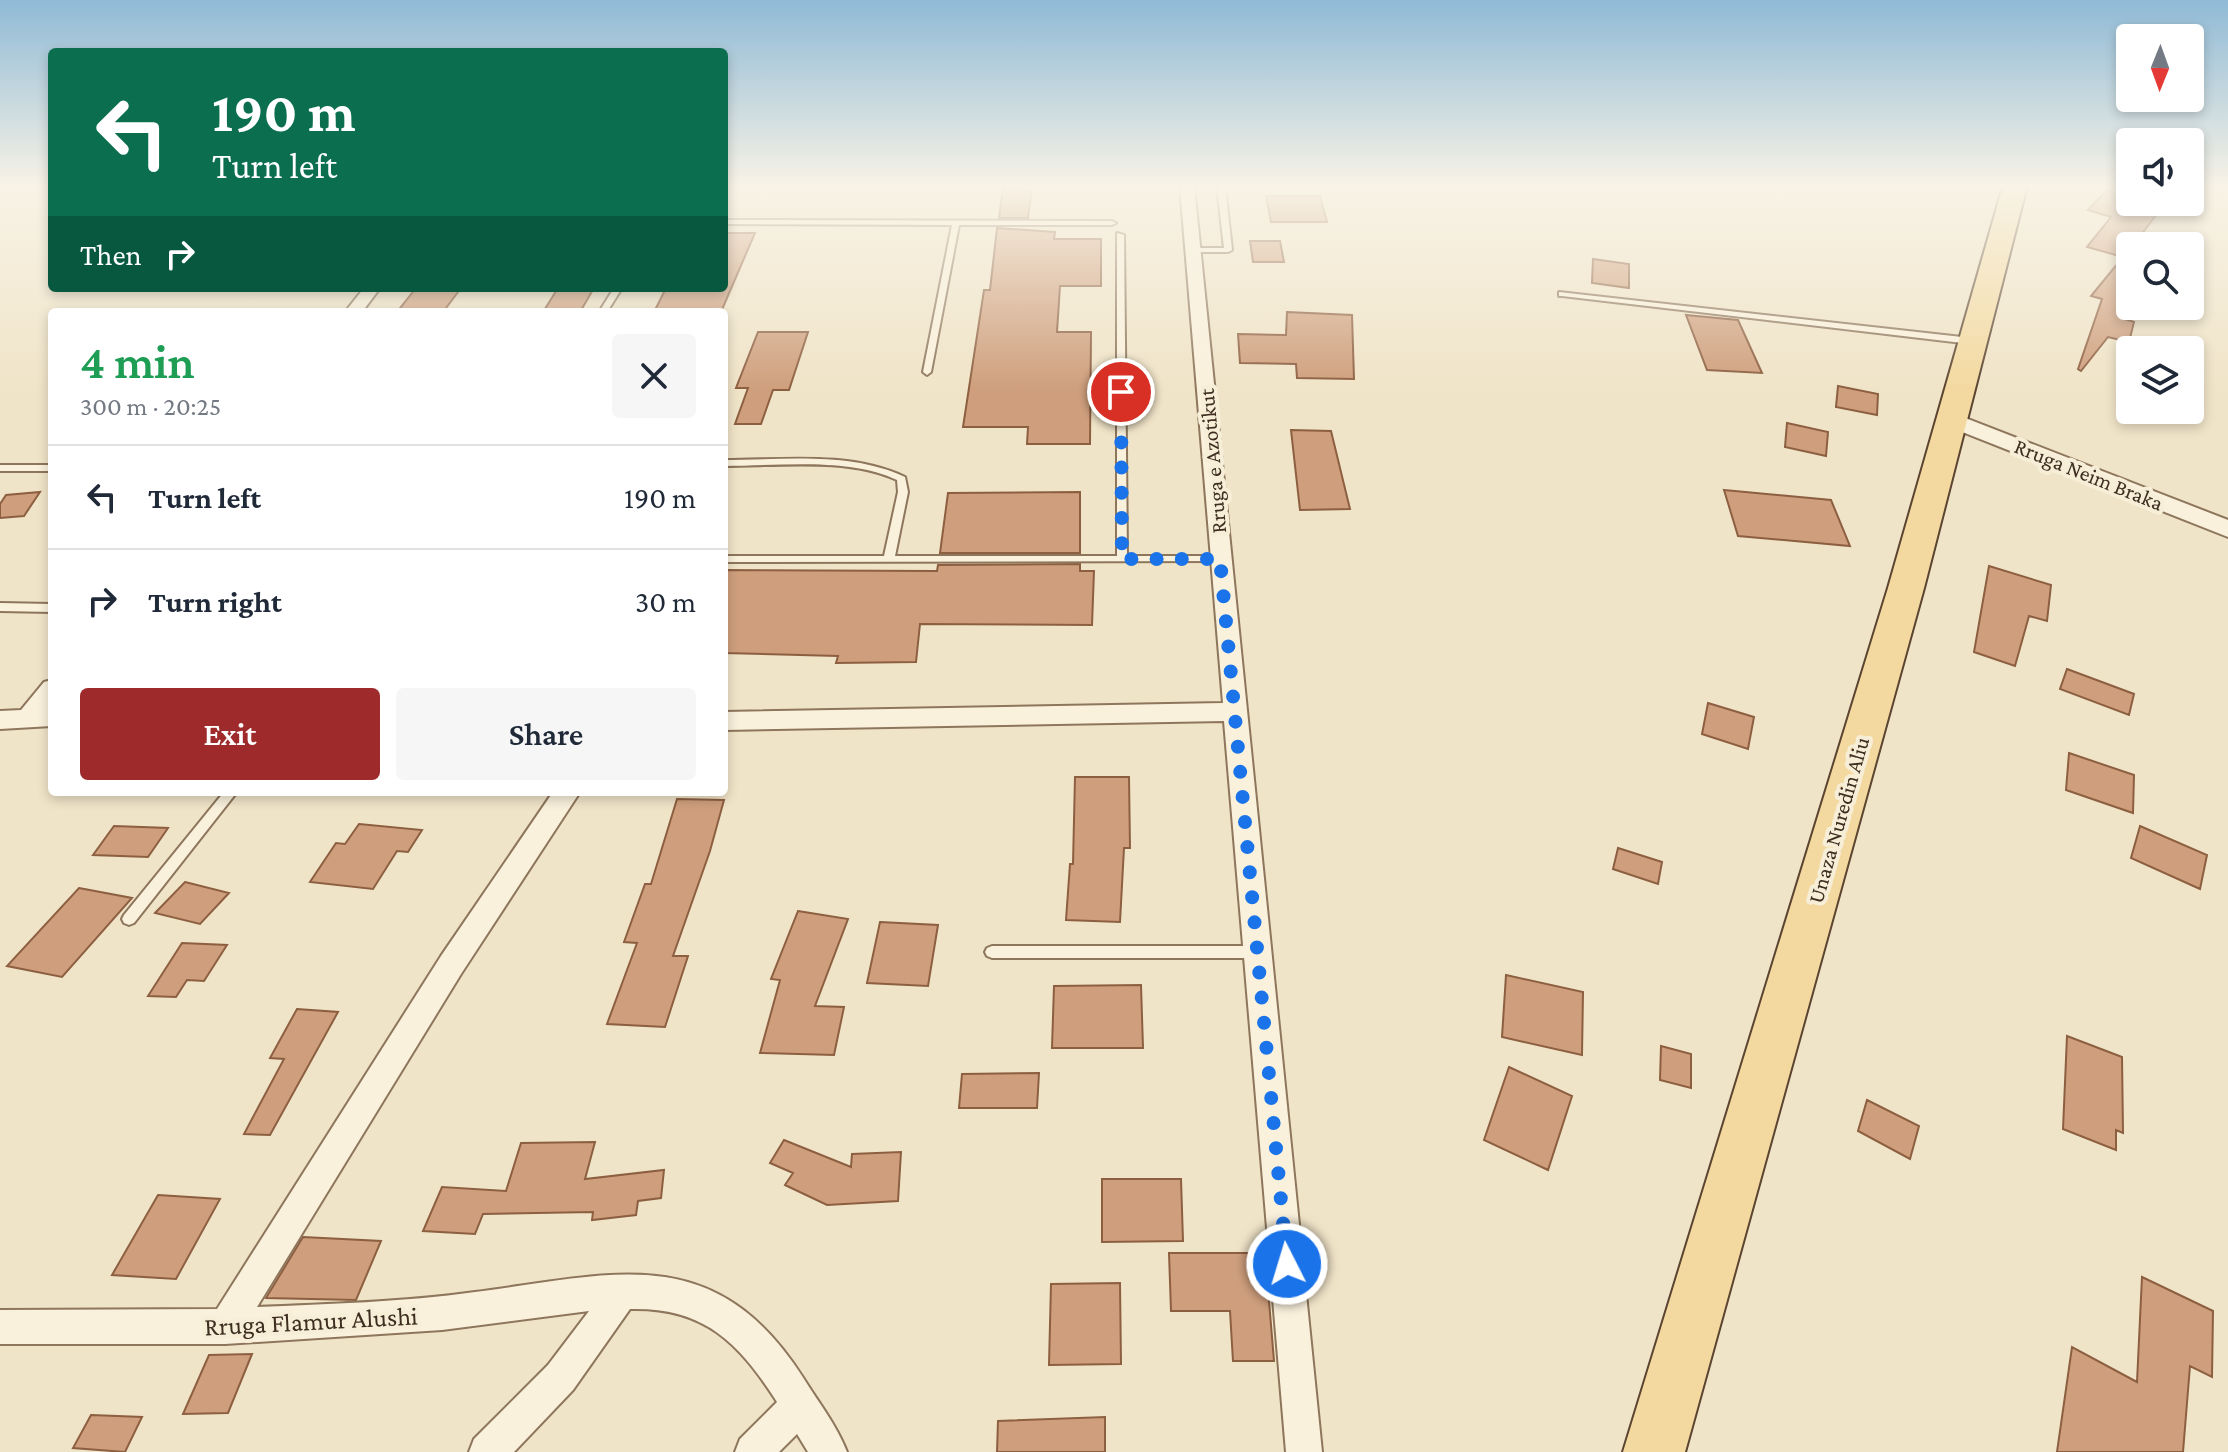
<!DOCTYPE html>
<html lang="en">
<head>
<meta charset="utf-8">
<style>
  body { margin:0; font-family:"Crimson Pro",serif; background:#f6f6f7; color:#1f2937; height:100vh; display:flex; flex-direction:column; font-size:30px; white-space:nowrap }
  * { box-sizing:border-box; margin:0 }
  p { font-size:26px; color:#747a83 }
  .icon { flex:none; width:44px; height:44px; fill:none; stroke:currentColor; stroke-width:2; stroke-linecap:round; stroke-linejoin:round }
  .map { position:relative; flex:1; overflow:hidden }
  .sheet { position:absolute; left:48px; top:308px; width:680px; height:488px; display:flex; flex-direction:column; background:#fff; border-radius:8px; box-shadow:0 4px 12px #0003 }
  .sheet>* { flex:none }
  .hud { position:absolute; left:48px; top:48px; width:680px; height:244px; border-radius:8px; box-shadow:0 4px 12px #0003; background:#0b6e4f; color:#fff; overflow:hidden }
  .needle { width:52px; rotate:181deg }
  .fabs { position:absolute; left:2116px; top:24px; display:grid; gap:16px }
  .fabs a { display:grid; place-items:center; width:88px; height:88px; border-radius:8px; background:#fff; box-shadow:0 4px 12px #0003; font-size:40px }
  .pin { position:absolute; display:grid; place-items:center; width:68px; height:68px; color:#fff; margin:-34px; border:4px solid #fff; border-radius:50%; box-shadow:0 2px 8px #0007 }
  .me { position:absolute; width:88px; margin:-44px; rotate:355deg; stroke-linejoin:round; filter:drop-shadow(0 0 6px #0008) }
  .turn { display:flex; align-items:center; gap:28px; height:168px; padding:0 32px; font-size:36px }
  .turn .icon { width:104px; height:104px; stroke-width:2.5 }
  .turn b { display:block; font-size:56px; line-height:68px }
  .then { display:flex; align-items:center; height:76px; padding:0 32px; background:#0003; gap:16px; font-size:30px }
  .round { display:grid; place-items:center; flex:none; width:84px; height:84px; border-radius:8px; background:#f6f6f7 }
  .overview { display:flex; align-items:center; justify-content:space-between; height:136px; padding:0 32px }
  h1 { font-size:48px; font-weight:600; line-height:60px; color:#1e9e55 }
  .cta { display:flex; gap:16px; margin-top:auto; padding:16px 32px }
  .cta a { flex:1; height:92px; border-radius:8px; background:#9e2a2b; color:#fff; font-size:32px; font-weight:600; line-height:92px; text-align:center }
  .cta a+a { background:#f6f6f7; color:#1f2937 }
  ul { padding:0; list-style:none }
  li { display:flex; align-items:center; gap:24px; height:104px; padding:0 32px; border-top:2px solid #e0e1e3 }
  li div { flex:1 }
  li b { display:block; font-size:30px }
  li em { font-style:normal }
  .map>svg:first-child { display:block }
  .building { fill:#cf9f7d; stroke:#8d5f41; stroke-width:2 }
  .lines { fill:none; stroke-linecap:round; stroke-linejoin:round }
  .service-casing { stroke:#8d765c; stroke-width:4 }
  .minor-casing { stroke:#8d765c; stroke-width:4 }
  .tertiary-casing { stroke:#8d765c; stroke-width:4 }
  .primary-casing { stroke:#5b4430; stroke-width:4 }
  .service { fill:#faf1dc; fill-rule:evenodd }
  .minor { fill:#faf1dc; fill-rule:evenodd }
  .tertiary { fill:#faf1dc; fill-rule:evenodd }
  .primary { fill:#f3d9a0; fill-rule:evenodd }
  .route { stroke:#1a73e8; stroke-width:14; stroke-dasharray:0 25.2 }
  .labels { text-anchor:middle; stroke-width:8; stroke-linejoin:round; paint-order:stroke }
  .street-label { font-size:22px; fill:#3d2e20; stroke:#f7eed8 }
  .near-street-label { font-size:26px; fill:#3d2e20; stroke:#f7eed8 }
</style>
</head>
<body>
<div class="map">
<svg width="2228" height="1452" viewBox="0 0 2228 1452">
  <rect width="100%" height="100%" fill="#f0e4c8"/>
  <path class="building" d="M 1003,186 L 1032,186 L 1028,218 L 999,218 Z
    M 2111,186 L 2130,186 L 2130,202 L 2166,202 L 2125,256 L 2130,250 L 2130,308 L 2122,318 L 2134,322 L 2129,342 L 2108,337 L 2081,371 L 2078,369 L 2102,299 L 2091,296 L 2123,257 L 2087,247 L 2111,217 L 2088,210 Z
    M 1266,196 L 1320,196 L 1327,222 L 1271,222 Z
    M 997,228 L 1055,232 L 1054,239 L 1101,239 L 1101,286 L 1060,286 L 1057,332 L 1091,332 L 1090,444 L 1027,444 L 1028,427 L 963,427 L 984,290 L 990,290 Z
    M 724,233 L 755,233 L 721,312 L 654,312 L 666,288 L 724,288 Z
    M 1250,241 L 1280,241 L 1284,262 L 1253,262 Z
    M 1593,259 L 1629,264 L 1629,288 L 1592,283 Z
    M 416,288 L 461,288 L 443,312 L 397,312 Z
    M 558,288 L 594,288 L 580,312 L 543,312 Z
    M 1287,312 L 1352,315 L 1354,379 L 1297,378 L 1296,364 L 1240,363 L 1238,334 L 1286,335 Z
    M 1686,315 L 1738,320 L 1762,373 L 1707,370 Z
    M 758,332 L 808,332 L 789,390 L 773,390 L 761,424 L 735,424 L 748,388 L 736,388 Z
    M 1838,386 L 1878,394 L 1877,415 L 1836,407 Z
    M 1787,423 L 1828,432 L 1826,456 L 1785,447 Z
    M 1291,430 L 1331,431 L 1350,509 L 1300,510 Z
    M 1724,490 L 1831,500 L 1850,546 L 1738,536 Z
    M 40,492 L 24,516 L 0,518 L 0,504 L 6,495 Z
    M 1080,492 L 1080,553 L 940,553 L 948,493 Z
    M 1080,564 L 1080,571 L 1094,571 L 1092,625 L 920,624 L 916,662 L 836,663 L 838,656 L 724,653 L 724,570 L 937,571 L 938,565 Z
    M 1989,566 L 2051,585 L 2047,621 L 2029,616 L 2015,666 L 1974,652 Z
    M 2067,669 L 2134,694 L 2129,715 L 2060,689 Z
    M 1708,703 L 1754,717 L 1748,749 L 1702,734 Z
    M 2069,753 L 2134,775 L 2133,813 L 2066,790 Z
    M 1075,777 L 1129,777 L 1130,848 L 1124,848 L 1120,922 L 1066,920 L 1070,864 L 1073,864 Z
    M 677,799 L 724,800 L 710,851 L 673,956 L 688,956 L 665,1027 L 607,1024 L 637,943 L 624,942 L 645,884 L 651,884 Z
    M 359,824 L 422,830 L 408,852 L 397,851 L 373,889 L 310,882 L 336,843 L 345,844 Z
    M 114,826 L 168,828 L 148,857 L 93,855 Z
    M 2140,826 L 2207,855 L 2200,889 L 2131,858 Z
    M 1618,848 L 1662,862 L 1658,884 L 1613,869 Z
    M 185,882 L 229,893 L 200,924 L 155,913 Z
    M 79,888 L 132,898 L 62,977 L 7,966 Z
    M 798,911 L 848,919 L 815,1006 L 844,1007 L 834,1055 L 760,1053 L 780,980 L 771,979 Z
    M 880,922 L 938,925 L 928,986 L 867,983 Z
    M 182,943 L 227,945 L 204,981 L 187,980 L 176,997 L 148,996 Z
    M 1506,975 L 1583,992 L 1582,1055 L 1502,1037 Z
    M 1141,985 L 1143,1048 L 1052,1048 L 1054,986 Z
    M 297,1009 L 338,1012 L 270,1135 L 244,1134 L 284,1059 L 270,1058 Z
    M 2067,1036 L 2122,1057 L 2123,1133 L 2116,1130 L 2116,1150 L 2063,1129 Z
    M 1661,1046 L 1691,1054 L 1691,1088 L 1660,1080 Z
    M 1509,1067 L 1572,1096 L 1548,1170 L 1484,1140 Z
    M 1039,1073 L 1037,1108 L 959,1108 L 962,1074 Z
    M 1867,1100 L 1919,1126 L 1910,1159 L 1858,1131 Z
    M 784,1140 L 851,1167 L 852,1154 L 901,1152 L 898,1201 L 827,1205 L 785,1185 L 793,1173 L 770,1163 Z
    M 595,1142 L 585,1179 L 664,1170 L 661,1198 L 638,1201 L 636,1215 L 592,1220 L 593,1212 L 483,1214 L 475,1234 L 423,1231 L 442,1187 L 506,1191 L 521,1143 Z
    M 1102,1179 L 1181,1179 L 1183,1241 L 1102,1242 Z
    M 158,1195 L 220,1199 L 176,1279 L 112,1275 Z
    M 303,1237 L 381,1241 L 356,1300 L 266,1298 Z
    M 1169,1253 L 1265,1253 L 1274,1361 L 1233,1361 L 1230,1311 L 1171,1311 Z
    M 2142,1277 L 2213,1311 L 2212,1377 L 2190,1366 L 2183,1452 L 2057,1452 L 2072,1347 L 2137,1382 Z
    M 1120,1283 L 1121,1364 L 1049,1365 L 1051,1284 Z
    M 252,1354 L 228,1413 L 183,1414 L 209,1355 Z
    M 91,1415 L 142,1417 L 125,1452 L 73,1448 Z
    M 1105,1417 L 1105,1452 L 997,1452 L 998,1421 Z"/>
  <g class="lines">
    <defs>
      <path id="service" d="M 1217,186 L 1225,186 L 1232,250 L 1228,252 L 1190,252 L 1190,248 L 1224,248 Z
        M 724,220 L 1112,221 L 1116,223 L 1112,225 L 959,225 L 931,372 L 927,375 L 923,372 L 952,225 L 724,224 Z
        M 1117,233 L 1124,235 L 1127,556 L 1220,556 L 1224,557 L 1225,559 L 1224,561 L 724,562 L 724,556 L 884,556 L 898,492 L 897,480 C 848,457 778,466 724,466 L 724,460 C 783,460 850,451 905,477 L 908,492 L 895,556 L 1117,556 Z
        M 614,288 L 622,288 L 607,312 L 599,312 Z
        M 1559,292 L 1971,338 L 1975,341 L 1971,344 L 1562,296 L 1559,296 Z
        M 0,465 L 52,465 L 52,471 L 0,471 Z
        M 0,603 L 52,604 L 52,612 L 0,611 Z
        M 224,792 L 237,792 L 134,923 L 129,925 L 124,923 L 122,919 L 124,915 Z
        M 992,946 L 1257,946 L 1262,948 L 1264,952 L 1262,956 L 1257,958 L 992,958 L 987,956 L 985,952 L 987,948 Z"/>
      <path id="minor" d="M 1180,186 L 1194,186 L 1322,1452 L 1286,1452 L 1224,721 L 724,730 L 724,712 L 1223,703 Z
        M 364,288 L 380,288 L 362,312 L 345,312 Z
        M 52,680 L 52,705 L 49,708 L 52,708 L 52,726 L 0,729 L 0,711 L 21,710 L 44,682 Z
        M 553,792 L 580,792 L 461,974 L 257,1307 C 329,1304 403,1302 475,1292 C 616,1274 715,1239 804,1379 C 819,1403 837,1426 847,1452 L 808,1452 L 797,1434 L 779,1452 L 735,1452 L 740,1439 L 777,1402 C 739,1343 705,1307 630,1309 L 573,1390 L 514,1452 L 469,1452 L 474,1439 L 548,1365 L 589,1311 L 442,1330 L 225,1344 L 0,1344 L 0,1310 L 217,1309 L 441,956 Z"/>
      <path id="tertiary" d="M 1950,412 L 2228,520 L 2228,537 L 1942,424 L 1938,419 L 1942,414 Z"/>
      <path id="primary" d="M 2003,186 L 2027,186 L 1924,588 L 1685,1452 L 1623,1452 L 1888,588 Z"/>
    </defs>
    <use href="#service" class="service-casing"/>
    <use href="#minor" class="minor-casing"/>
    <use href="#tertiary" class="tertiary-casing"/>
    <use href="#primary" class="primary-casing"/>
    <use href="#service" class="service"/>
    <use href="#minor" class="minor"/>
    <use href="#tertiary" class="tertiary"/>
    <use href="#primary" class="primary"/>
  </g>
  <linearGradient id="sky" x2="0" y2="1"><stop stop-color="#8fbad6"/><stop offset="0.48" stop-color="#f8f3e6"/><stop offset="1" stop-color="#f8f3e6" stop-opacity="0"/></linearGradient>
  <rect width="2228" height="389" fill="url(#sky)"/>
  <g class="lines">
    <path class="route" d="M 1121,392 L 1122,559 L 1220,559 L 1287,1264"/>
  </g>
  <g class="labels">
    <g class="street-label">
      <text transform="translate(1212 461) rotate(-95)" y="8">Rruga e Azotikut</text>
      <text transform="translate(2089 474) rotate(22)" y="8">Rruga Neim Braka</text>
      <text transform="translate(1838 820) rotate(-74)" y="8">Unaza Nuredin Aliu</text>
    </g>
    <g class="near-street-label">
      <text transform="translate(311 1321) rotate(-3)" y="9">Rruga Flamur Alushi</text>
    </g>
  </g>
</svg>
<div class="fabs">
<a><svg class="needle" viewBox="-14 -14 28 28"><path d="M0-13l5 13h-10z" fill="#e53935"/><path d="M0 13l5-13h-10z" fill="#747a83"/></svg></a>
<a><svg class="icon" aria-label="sound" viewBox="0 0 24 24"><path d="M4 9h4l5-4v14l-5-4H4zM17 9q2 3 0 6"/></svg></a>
<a><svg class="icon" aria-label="search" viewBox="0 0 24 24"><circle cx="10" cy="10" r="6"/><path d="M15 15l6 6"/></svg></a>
<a><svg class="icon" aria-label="layers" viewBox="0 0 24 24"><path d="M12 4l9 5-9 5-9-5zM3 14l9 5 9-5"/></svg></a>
</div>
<div class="pin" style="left:1121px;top:392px;background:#d93025"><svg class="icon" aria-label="arrive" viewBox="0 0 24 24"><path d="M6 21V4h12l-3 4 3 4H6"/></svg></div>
<svg class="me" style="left:1287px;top:1264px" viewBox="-20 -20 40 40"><circle r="17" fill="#1a73e8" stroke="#fff" stroke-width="3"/><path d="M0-11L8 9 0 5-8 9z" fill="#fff"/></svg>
<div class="hud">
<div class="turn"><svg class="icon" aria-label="left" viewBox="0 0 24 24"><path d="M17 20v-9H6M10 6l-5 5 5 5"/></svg><div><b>190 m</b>Turn left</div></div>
<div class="then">Then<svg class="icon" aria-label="right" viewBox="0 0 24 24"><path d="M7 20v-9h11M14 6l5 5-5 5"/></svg></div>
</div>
<section class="sheet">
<div class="overview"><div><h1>4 min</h1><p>300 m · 20:25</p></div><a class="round"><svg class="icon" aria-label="close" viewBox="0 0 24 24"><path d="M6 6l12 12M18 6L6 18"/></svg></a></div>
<ul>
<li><svg class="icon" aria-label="left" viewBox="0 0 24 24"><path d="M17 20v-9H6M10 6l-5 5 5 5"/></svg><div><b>Turn left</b></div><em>190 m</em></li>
<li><svg class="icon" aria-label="right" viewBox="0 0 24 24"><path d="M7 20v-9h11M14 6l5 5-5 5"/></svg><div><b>Turn right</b></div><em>30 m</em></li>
</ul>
<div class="cta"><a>Exit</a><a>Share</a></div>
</section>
</div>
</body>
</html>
